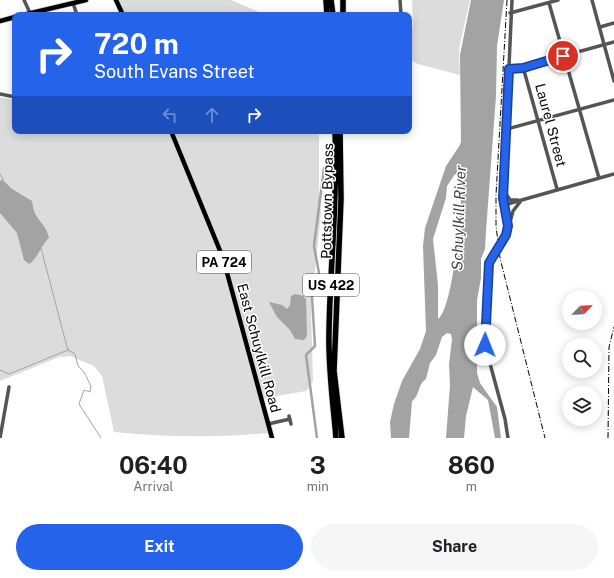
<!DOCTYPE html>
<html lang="en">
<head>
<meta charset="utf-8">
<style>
  body { margin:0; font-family:"Public Sans",sans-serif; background:#f6f6f6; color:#202124; height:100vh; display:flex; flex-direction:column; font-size:15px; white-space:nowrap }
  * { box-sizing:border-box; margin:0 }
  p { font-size:13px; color:#757577 }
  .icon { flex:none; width:22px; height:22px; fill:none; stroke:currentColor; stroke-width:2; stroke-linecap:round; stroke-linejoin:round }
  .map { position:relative; height:438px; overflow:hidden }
  .panel { display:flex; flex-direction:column; background:#fff; flex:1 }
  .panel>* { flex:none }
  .hud { position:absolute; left:12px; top:12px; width:400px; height:122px; border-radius:8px; box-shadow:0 2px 10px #0003; background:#2563eb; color:#fff; overflow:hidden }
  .needle { width:26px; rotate:65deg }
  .fabs { position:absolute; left:562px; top:290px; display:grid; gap:8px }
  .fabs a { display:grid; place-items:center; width:40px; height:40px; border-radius:50%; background:#fff; box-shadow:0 2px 10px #0003; font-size:20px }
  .pin { position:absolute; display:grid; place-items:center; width:34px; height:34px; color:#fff; margin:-17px; border:2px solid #fff; border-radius:50%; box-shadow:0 1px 4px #0007 }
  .me { position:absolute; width:44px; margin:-22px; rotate:1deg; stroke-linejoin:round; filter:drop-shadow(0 0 3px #0008) }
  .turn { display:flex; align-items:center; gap:14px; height:84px; padding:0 16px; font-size:18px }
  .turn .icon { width:52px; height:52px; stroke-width:2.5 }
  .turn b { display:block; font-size:28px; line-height:34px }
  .lanes { display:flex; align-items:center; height:38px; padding:0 16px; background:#0003; justify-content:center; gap:20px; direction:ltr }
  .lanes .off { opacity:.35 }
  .eta { display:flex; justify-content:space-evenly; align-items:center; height:68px; text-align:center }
  .eta b { font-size:24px; font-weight:700; line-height:28px }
  .primary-button { display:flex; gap:8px; margin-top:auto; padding:8px 16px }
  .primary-button a { flex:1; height:46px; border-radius:24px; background:#2563eb; color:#fff; font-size:16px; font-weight:700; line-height:46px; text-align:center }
  .primary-button a+a { background:#f6f6f6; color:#202124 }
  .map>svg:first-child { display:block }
  .green { fill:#dcdcdc }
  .water { fill:#a3a3a3; fill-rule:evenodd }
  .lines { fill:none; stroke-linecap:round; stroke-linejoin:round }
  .stream { stroke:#a3a3a3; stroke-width:1 }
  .canal { stroke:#a3a3a3; stroke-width:2.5 }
  .major-casing { stroke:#dbdbdb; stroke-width:6 }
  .highway-casing { stroke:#dbdbdb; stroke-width:7 }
  .minor { stroke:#555; stroke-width:3.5 }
  .major { stroke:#000; stroke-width:4.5 }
  .highway { stroke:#000; stroke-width:5.5 }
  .rail { stroke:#000; stroke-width:1; stroke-dasharray:6 2 1 2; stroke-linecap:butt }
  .route-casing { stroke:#184099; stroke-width:10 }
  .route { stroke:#2563eb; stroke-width:7 }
  .labels { text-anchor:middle; stroke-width:3; stroke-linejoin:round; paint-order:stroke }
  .shield { fill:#fff; stroke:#4c4c4c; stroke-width:1 }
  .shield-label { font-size:13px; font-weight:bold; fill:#000 }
  .street-label { font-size:14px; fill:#000; stroke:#fff }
  .water-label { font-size:15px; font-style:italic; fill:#444; stroke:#fff }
</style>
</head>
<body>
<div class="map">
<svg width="614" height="438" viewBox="0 0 614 438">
  <rect width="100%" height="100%" fill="#fff"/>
  <path class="green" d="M 119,0 L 231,0 L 266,15 L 126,15 Z
    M 412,0 L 470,0 L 459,49 L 460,75 L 418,64 L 409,59 L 409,27 L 413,27 Z
    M 0,97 L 15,100 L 15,131 L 80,131 L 87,133 L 88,131 L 153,131 L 176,133 L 175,131 L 319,131 L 319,194 L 321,213 L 311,309 L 313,381 L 306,391 L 259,399 L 268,433 C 219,438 163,437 114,432 L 102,376 L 94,366 L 70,356 L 59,357 L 0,381 Z"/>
  <path class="water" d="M 471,0 L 504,0 L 497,46 L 496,96 L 486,231 L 485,249 L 481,259 L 481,278 L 477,300 L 477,373 L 480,383 L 497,407 L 501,438 L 495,438 L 488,400 L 473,387 L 466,416 L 464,438 L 446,438 L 450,385 L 449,364 L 452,339 L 451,334 L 447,333 L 442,337 L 436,355 L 430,363 L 426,379 C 417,385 420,396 412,401 L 409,438 L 391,438 L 390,422 L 394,404 L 402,381 L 420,349 L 426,331 L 423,246 L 425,228 L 446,166 L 460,145 L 461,141 L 460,55 ZM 455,174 L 462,177 C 462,201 454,307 438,319 L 438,285 L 433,239 L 446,198 L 447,186 Z
    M 2,179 L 12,189 L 32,201 C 33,205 33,208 34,211 C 37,220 47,226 49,238 C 42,244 36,261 29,264 L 24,260 L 17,233 L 0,213 L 0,181 Z
    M 295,294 L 304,296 L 306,300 L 307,336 L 304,340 L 295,339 L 290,330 L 277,317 L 269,302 L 282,305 L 287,309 L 290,305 L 291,296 Z"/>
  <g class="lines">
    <path class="stream" d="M 0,174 L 3,179
      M 41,248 L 67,347 L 68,350 L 75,354 L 78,366 C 85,371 87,379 91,386 L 90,392 L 84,390 L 79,404 L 101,438
      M 0,370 L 9,374 L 68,350"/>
    <path class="canal" d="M 317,438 L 306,355 L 315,346 L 312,297 L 319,273 L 314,246 L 324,168"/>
    <defs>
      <path id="major" d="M 116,0 L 123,15
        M 23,15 L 86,0
        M 0,21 L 15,17
        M 171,131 L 223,258 L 272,438"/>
      <path id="highway" d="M 326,0 L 327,15
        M 331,0 L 333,15
        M 343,15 L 343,0
        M 335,131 C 338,198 330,265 329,332 C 328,368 333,402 336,438
        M 340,131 L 341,199 L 334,371 L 342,438"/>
    </defs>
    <use href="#major" class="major-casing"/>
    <use href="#highway" class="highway-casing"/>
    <path class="minor" d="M 24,0 L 30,13
      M 400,0 L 401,15
      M 592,0 L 614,81
      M 73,3 L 77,15
      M 549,3 L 599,178
      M 510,13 L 558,0
      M 600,27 L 614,23
      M 523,67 L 557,189
      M 509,69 L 523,67 L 614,42
      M 0,94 L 15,97
      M 507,129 L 614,100
      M 505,192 L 510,200 L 518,200
      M 504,205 L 614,174
      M 509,226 L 513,211 L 520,202
      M 289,416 L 291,424
      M 268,424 L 290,419
      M 0,438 L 9,387
      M 508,438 L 505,419 L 485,345 L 489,263 L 504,238 L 508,226 L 503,198 L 512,0"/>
    <use href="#major" class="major"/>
    <use href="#highway" class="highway"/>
    <path class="rail" d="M 507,0 L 496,195 L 496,226 L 500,258 L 545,438
      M 608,438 L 609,347 L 614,327"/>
  </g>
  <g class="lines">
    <defs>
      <path id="route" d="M 485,345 L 489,263 L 506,235 L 508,226 L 503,198 L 509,69 L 523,68 L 563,56"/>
    </defs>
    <use href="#route" class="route-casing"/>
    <use href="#route" class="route"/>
  </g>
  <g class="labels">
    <g class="shield">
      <rect x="197" y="251" width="54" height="22" rx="3"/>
      <rect x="303" y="274" width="56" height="22" rx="3"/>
    </g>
    <g class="shield-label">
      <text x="224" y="267">PA 724</text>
      <text x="331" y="290">US 422</text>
    </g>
    <g class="street-label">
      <text transform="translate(551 125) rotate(75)" y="5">Laurel Street</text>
      <text transform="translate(327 201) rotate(-89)" y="5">Pottstown Bypass</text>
      <text transform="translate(259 348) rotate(75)" y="5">East Schuylkill Road</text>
    </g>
    <g class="water-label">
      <text transform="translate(459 218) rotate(-88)" y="5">Schuylkill River</text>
    </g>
  </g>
</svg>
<div class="fabs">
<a><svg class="needle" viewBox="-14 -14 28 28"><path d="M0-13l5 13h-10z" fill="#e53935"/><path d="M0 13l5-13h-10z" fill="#757577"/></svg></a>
<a><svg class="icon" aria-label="search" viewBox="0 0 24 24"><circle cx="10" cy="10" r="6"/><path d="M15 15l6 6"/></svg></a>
<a><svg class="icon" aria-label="layers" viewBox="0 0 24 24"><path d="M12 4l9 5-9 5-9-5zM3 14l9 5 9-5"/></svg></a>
</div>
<div class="pin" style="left:563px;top:56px;background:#d93025"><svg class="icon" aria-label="arrive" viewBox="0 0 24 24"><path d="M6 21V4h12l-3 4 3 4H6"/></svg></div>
<svg class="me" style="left:485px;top:345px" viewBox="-20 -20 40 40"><circle r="19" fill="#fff"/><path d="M0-13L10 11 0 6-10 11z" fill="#2563eb"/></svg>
<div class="hud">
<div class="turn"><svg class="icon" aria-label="right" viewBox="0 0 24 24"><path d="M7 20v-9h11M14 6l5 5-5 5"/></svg><div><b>720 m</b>South Evans Street</div></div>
<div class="lanes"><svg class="icon off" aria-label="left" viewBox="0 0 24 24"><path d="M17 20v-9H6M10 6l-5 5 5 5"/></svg><svg class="icon off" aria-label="ahead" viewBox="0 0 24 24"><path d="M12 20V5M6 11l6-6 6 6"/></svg><svg class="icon" aria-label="right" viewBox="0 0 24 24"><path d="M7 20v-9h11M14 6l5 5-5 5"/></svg></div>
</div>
</div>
<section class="panel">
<div class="eta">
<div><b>06:40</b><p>Arrival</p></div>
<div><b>3</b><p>min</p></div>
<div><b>860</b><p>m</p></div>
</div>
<div class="primary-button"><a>Exit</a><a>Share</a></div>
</section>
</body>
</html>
